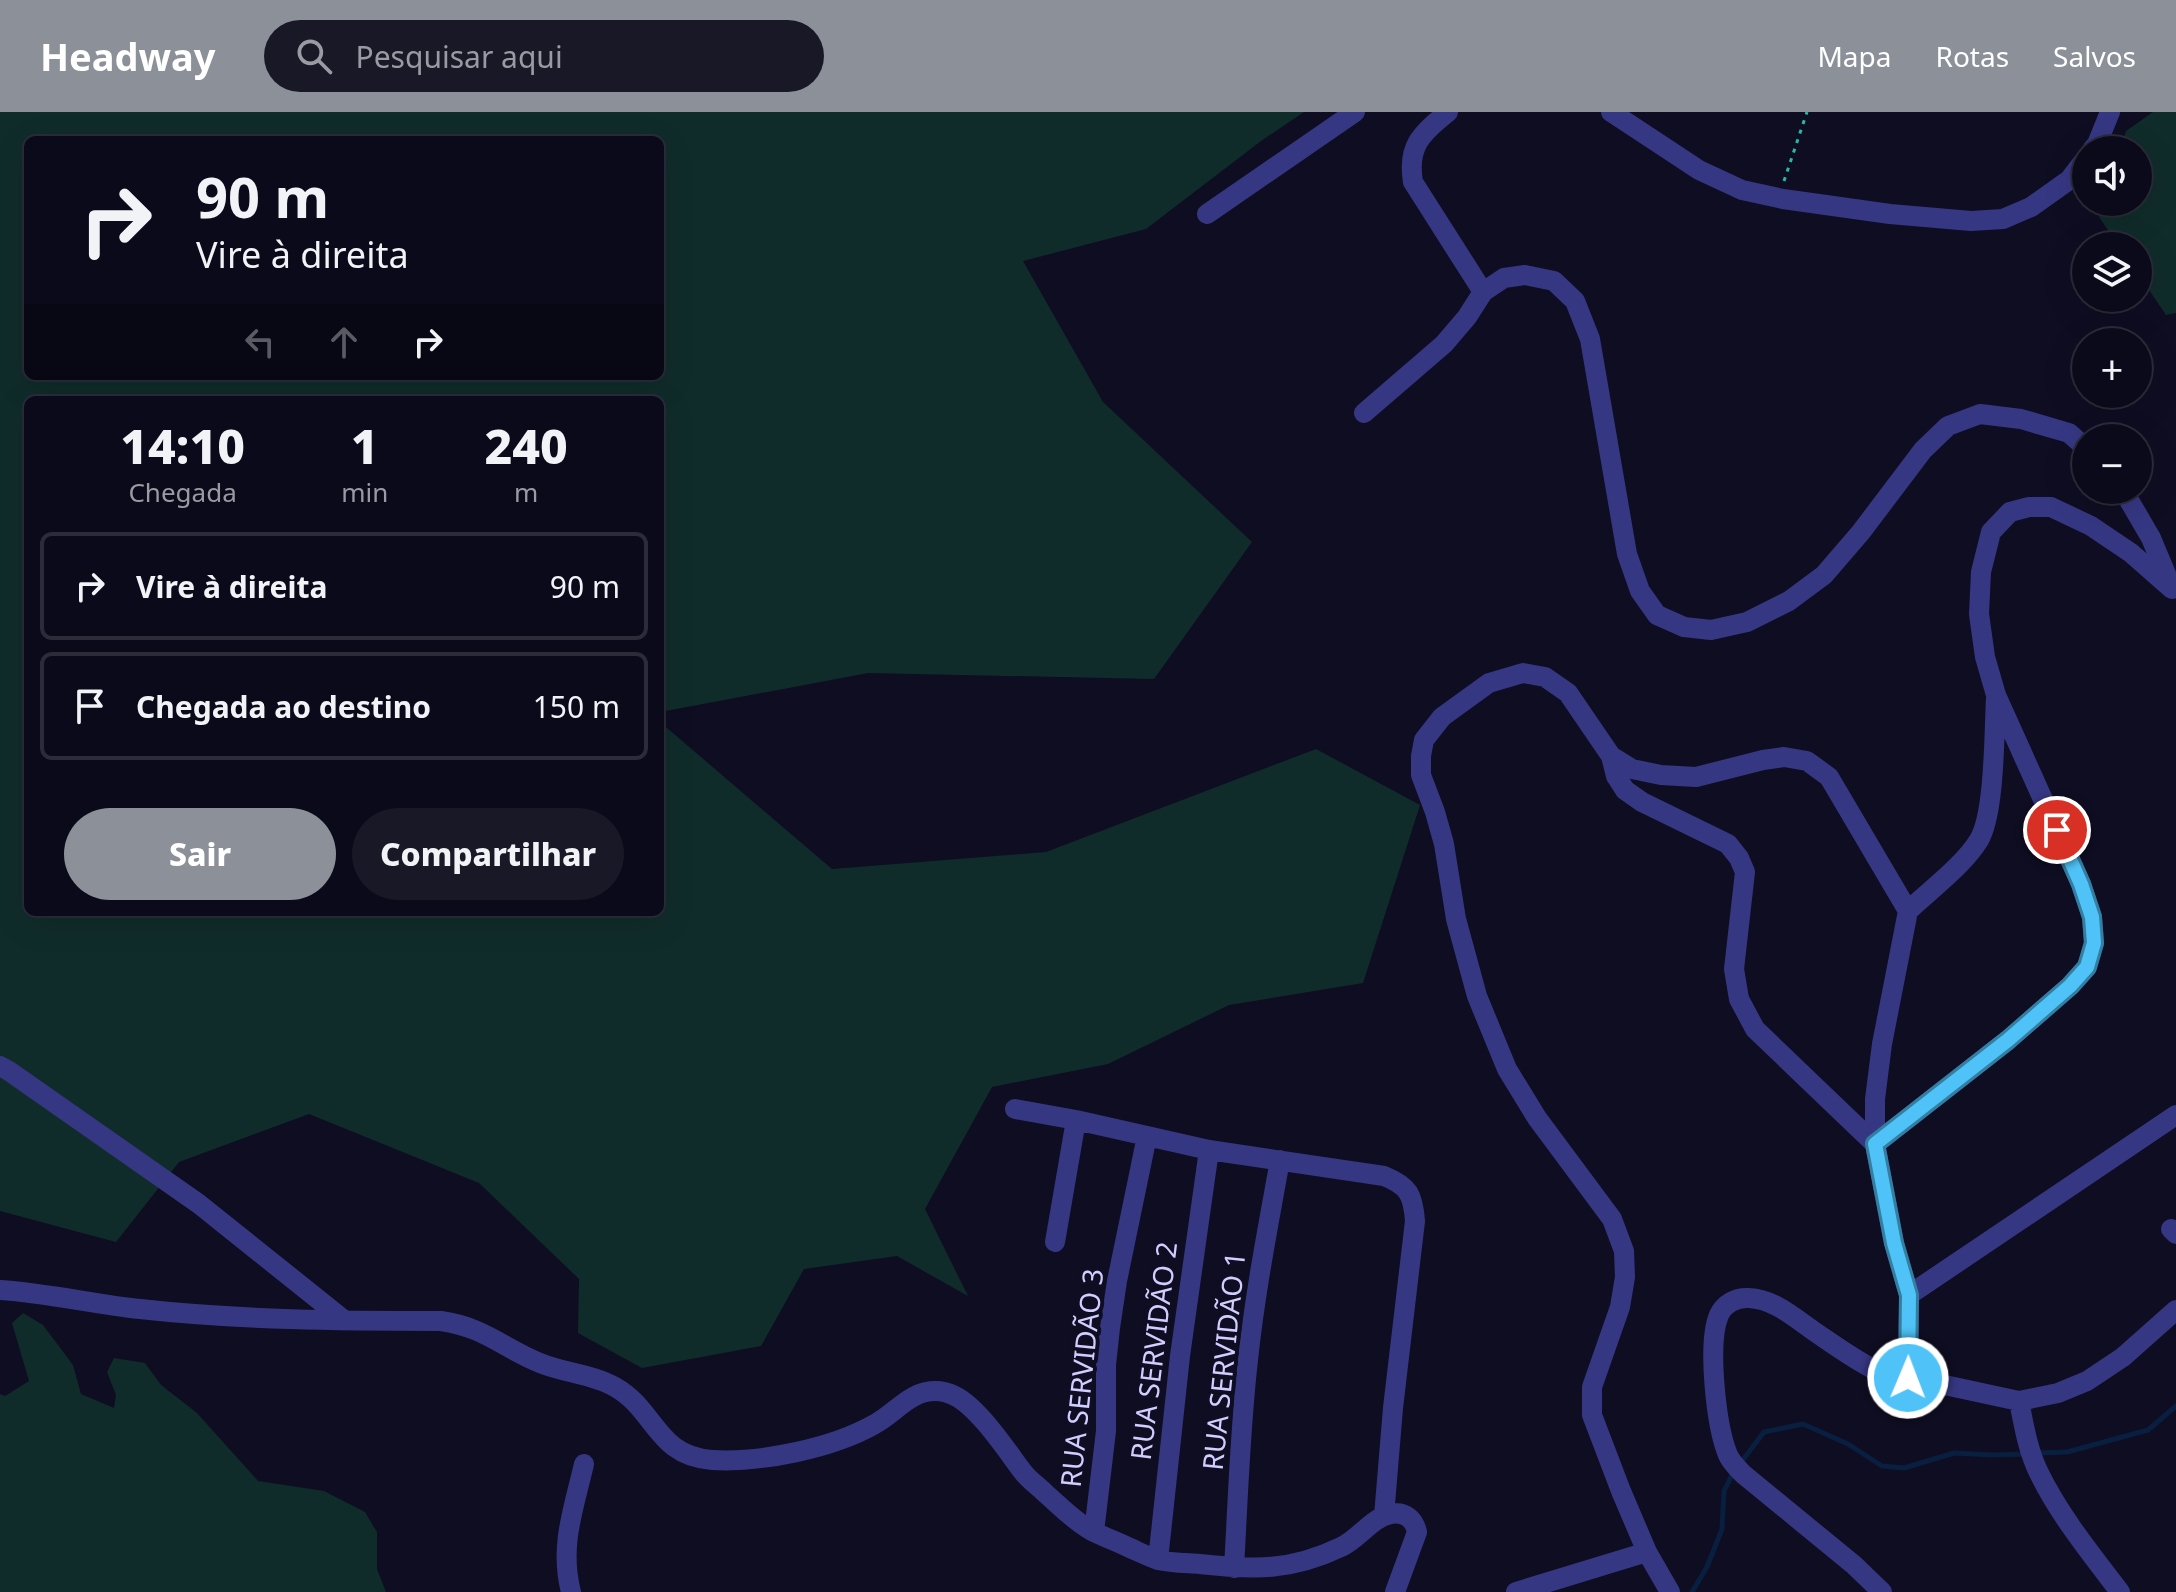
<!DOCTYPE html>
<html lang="pt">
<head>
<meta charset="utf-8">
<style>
  body { margin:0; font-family:"Noto Sans",sans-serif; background:#191827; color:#f1f3f6; height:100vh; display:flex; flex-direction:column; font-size:30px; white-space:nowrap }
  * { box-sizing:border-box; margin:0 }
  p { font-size:26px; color:#9a9aa2 }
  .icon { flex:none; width:44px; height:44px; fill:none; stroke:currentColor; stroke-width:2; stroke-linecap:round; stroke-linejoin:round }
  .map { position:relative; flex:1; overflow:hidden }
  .sheet { position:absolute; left:24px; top:284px; width:640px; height:520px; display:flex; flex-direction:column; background:#0b0a1a; border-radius:12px; box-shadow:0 8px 32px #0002,0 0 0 2px #2b2b39 }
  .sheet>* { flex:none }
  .hud { position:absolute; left:24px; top:24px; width:640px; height:244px; border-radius:12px; box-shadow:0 8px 32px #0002,0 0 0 2px #2b2b39; background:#0b0a1a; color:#f1f3f6; overflow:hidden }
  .fabs { position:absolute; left:2072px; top:24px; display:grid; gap:16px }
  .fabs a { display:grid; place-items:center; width:80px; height:80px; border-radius:50%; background:#0b0a1a; box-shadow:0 8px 32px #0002,0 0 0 2px #2b2b39; font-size:40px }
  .pin { position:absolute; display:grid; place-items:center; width:68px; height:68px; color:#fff; margin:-34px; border:4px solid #fff; border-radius:50%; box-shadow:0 2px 8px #0007 }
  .me { position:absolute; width:88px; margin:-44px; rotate:1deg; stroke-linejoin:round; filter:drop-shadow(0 0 6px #0008) }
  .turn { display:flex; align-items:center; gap:28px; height:168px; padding:0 40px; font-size:36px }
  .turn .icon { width:104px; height:104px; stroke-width:2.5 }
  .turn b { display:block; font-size:56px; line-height:68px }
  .lanes { display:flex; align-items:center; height:76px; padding:0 40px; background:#0003; justify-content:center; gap:40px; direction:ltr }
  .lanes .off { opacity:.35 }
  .eta { display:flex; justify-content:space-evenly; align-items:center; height:136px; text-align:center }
  .eta b { font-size:48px; font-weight:800; line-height:56px }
  .action { display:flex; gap:16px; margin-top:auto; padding:16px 40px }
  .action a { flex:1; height:92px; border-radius:48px; background:#8c9099; color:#fff; font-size:32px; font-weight:800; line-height:92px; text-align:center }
  .action a+a { background:#191827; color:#f1f3f6 }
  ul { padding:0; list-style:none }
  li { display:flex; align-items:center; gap:24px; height:108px; margin:0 16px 12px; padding:0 24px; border:4px solid #2b2b39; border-radius:12px }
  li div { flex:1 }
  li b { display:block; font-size:30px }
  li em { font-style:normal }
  header { display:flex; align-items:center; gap:48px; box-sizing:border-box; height:112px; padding:0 40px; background:#8c9099; color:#fff }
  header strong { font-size:38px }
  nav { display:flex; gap:44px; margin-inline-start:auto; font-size:28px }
  .search { width:560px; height:72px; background:#191827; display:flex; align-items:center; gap:20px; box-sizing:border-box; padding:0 28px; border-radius:44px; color:#9a9aa2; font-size:30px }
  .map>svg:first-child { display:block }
  .green { fill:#102c2a; fill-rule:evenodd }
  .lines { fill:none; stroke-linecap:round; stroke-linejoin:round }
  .stream { stroke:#081f40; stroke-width:5 }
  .path { stroke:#2ab7a7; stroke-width:3; stroke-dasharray:4 6; stroke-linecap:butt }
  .street { stroke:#363783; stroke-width:20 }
  .route-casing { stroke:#337fa1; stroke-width:20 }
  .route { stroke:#4fc3f7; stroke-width:14 }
  .labels { text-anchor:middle; stroke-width:8; stroke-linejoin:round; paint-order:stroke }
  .street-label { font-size:28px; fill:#d1ceff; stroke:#0f0d22 }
</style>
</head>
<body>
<header>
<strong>Headway</strong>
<div class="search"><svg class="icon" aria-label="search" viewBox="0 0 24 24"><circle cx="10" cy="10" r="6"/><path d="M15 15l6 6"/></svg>Pesquisar aqui</div>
<nav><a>Mapa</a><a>Rotas</a><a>Salvos</a></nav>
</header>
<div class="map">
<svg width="2176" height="1480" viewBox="0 0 2176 1480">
  <rect width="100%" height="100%" fill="#0f0d22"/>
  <path class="green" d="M 0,0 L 1304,0 L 1261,29 L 1146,117 L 1023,149 L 1103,290 L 1252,430 L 1154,567 L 868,561 L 660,600 L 660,288 L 28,288 L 28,800 L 660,800 L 660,610 L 832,757 L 1046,740 L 1316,637 L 1420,693 L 1363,871 L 1229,893 L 1108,952 L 992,975 L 925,1097 L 968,1184 L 897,1144 L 804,1157 L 761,1234 L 642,1256 L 578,1221 L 579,1167 L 479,1071 L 309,1002 L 179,1050 L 116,1130 L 0,1099 ZM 28,28 L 660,28 L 660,264 L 28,264 Z
    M 2153,0 L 2176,0 L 2176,201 L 2166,203 L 2138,162 L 2138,134 L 2119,134 L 2099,105 L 2103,90 L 2138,90 L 2138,38 L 2120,38 L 2126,19 Z
    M 23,1201 L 43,1213 L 73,1253 L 81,1282 L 114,1296 L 116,1283 L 107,1260 L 114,1246 L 145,1251 L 161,1273 L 197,1301 L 258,1369 L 324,1379 L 365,1400 L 377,1420 L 377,1457 L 386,1480 L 0,1480 L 0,1282 L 5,1284 L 29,1269 L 12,1211 Z"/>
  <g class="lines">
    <path class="stream" d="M 2037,1341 L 2067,1340 L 2148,1318 L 2176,1294
      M 1739,1353 L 1764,1320 L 1803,1312 L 1848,1332 L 1882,1354 L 1904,1356 L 1954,1341 L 1992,1343 L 2027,1342
      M 1692,1480 L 1707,1455 L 1722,1417 L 1724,1379 L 1733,1361"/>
    <path class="path" d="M 1784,69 L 1807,0"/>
    <path class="street" d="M 1448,0 C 1421,22 1407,34 1413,70 L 1483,180
      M 1611,0 L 1699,58 L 1742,78 L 1783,87 L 1890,102 L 1971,109 L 2003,107 L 2031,95 L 2069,68 L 2086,46
      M 2092,38 L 2097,32 L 2110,0
      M 1207,102 L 1355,0
      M 1364,301 L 1444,232 L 1467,205 L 1483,180 L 1504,166 L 1525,163 L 1554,169 L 1575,189 L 1590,227 L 1627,442 L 1640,479 L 1657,503 L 1684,515 L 1711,518 L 1747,510 L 1789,489 L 1824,463 L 1861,420 L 1923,338 L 1948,314 L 1980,302 L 2021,307 L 2069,321 L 2086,336
      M 2123,378 L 2151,426 L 2171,474
      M 1611,644 L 1616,664 L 1625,678 L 1642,690 L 1728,732 L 1739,746 L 1745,760 L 1734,857 L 1739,887 L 1755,917 L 1875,1032 L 2008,928 L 2070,874 L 2087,855 L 2094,831 L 2092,805 L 2081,772 L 1996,583 L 1985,545 L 1979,502 L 1981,460 L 1991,420 L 2010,400 L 2029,395 L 2051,395 L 2091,414 L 2131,441 L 2172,477
      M 1908,799 C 1930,778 1963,754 1979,728 C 1995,701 1994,621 1996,586
      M 0,954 L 9,959 L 199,1092 L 344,1208
      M 1015,997 L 1076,1008 L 1209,1038 L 1384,1064 C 1409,1074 1413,1083 1415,1109 L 1393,1296 L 1384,1404
      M 2171,1117 L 2176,1122
      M 1055,1130 L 1076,1008
      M 0,1178 C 47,1181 93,1192 140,1197 C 240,1208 341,1209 441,1209 C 484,1215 503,1236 540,1251 C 564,1261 592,1262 615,1275 C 656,1298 656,1344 712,1348 C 761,1351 833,1336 875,1312 C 892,1303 907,1284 926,1280 C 936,1278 947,1280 955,1284 C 979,1296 1007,1339 1023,1360 C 1029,1368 1038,1374 1045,1381 C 1060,1394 1074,1409 1092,1419 C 1104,1425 1118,1430 1130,1436 C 1139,1440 1149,1445 1158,1448 C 1171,1451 1187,1451 1200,1452 C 1254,1458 1291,1459 1341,1435 C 1359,1427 1372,1405 1391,1402 C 1405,1399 1414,1407 1417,1420 L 1395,1480
      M 1909,1183 L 2176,1003
      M 2019,1289 C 2024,1314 2028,1339 2039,1361 C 2060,1404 2091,1442 2120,1480
      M 1094,1420 L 1106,1319 L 1106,1253 L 1110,1216 L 1117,1169 L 1147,1024
      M 1158,1448 L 1180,1244 L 1209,1038
      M 1234,1456 C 1238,1387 1240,1317 1248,1248 C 1255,1181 1268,1115 1280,1048
      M 571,1480 C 559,1434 574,1396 584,1352
      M 1516,1480 L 1647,1440
      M 1670,1480 L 1647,1440 L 1621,1379 L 1592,1303 L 1592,1275 L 1620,1195 L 1625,1165 L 1624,1139 L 1612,1107 L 1537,1006 L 1507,957 L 1477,884 L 1456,807 L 1444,732 L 1435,700 L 1421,663 L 1421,644 L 1424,628 L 1442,605 L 1489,571 L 1523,561 L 1545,565 L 1568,581 L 1611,644 L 1632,657 L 1661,663 L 1696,665 L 1763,648 L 1784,645 L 1807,649 L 1829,665 L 1908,799 L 1882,932 L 1875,987 L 1875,1032 L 1894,1131 L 1909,1183 L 1908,1266
      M 1882,1480 L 1854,1453 L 1743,1362 C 1737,1356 1731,1350 1728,1343 C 1716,1314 1707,1231 1719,1203 C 1724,1192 1736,1185 1749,1186 C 1775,1187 1797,1208 1818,1222 C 1837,1235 1855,1248 1875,1258 L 2019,1289 L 2058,1281 L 2087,1269 L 2123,1245 L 2176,1198"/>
  </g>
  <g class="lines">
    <defs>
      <path id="route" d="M 1908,1266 L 1909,1183 L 1894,1131 L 1875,1032 L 2008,928 L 2070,874 L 2087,855 L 2094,831 L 2092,805 L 2081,772 L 2057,718"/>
    </defs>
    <use href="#route" class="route-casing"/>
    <use href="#route" class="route"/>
  </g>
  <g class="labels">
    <g class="street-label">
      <text transform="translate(1154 1239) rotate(-83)" y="10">RUA SERVIDÃO 2</text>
      <text transform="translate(1224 1249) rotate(-84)" y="10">RUA SERVIDÃO 1</text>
      <text transform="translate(1082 1266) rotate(-84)" y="10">RUA SERVIDÃO 3</text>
    </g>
  </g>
</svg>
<div class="fabs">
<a><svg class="icon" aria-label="sound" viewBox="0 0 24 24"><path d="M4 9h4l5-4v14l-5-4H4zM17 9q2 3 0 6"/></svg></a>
<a><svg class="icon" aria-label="layers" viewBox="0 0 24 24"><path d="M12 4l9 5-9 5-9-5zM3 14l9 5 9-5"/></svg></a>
<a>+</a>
<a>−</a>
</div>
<div class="pin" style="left:2057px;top:718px;background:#d93025"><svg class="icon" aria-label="arrive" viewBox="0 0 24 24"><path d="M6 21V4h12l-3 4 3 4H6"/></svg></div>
<svg class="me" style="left:1908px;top:1266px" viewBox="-20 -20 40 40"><circle r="17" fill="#4fc3f7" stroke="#fff" stroke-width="3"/><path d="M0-11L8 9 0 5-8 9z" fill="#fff"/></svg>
<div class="hud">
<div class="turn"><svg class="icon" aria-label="right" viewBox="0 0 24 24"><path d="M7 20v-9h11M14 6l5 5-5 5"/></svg><div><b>90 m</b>Vire à direita</div></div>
<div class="lanes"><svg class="icon off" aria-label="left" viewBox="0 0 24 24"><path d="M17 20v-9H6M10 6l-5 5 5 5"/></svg><svg class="icon off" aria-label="ahead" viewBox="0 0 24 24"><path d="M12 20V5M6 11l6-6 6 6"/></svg><svg class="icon" aria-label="right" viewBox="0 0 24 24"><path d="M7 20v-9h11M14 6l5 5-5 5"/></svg></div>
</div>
<section class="sheet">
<div class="eta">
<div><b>14:10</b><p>Chegada</p></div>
<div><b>1</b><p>min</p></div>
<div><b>240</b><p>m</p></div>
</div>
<ul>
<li><svg class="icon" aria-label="right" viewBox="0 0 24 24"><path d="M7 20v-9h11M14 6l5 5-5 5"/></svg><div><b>Vire à direita</b></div><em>90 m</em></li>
<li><svg class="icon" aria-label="arrive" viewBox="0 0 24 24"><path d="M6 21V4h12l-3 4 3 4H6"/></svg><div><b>Chegada ao destino</b></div><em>150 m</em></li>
</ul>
<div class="action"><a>Sair</a><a>Compartilhar</a></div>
</section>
</div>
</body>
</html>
